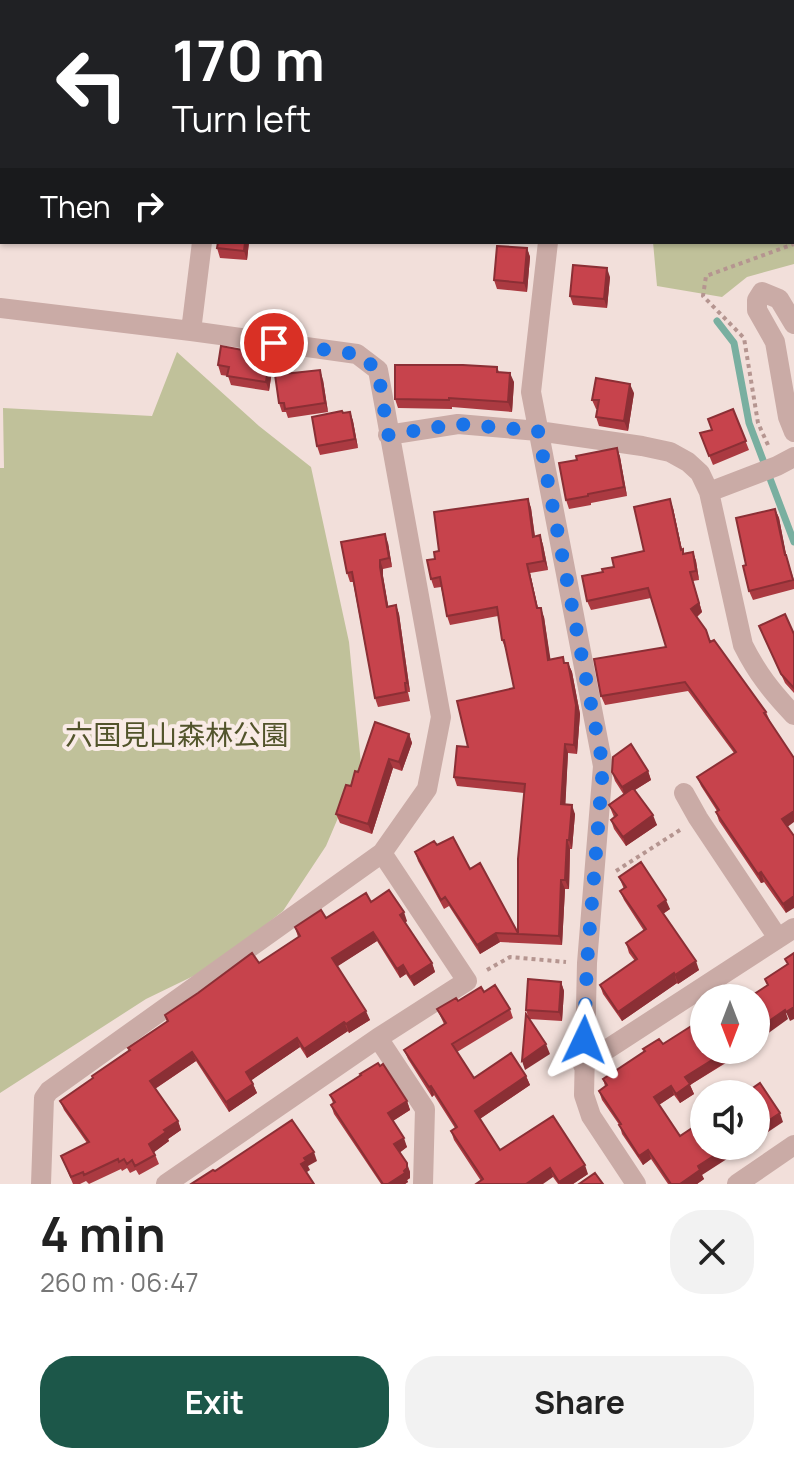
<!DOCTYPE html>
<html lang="en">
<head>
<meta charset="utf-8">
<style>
  body { margin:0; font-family:Manrope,"Noto Sans JP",sans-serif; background:#f2f2f2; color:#222; height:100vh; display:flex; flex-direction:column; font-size:30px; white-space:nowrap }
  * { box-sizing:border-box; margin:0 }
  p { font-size:26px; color:#767676 }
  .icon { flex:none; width:44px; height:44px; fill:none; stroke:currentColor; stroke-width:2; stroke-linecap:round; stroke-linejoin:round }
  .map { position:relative; height:1184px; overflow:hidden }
  .panel { display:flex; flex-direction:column; background:#fff; flex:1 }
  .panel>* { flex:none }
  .guide { position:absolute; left:0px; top:0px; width:794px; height:244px; box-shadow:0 2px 6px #0004; background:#202124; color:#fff; overflow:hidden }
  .needle { width:52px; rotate:180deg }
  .buttons { position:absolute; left:690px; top:984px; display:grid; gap:16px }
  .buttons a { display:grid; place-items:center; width:80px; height:80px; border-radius:50%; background:#fff; box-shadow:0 2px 6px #0004; font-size:40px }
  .pin { position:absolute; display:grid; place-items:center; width:68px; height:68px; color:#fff; margin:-34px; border:4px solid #fff; border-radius:50%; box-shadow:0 2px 8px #0007 }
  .me { position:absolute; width:88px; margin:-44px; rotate:2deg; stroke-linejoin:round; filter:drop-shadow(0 0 6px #0008) }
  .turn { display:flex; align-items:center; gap:28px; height:168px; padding:0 40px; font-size:36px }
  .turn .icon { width:104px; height:104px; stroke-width:2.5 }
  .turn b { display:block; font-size:56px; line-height:68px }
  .then { display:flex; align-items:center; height:76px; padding:0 40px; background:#0003; gap:16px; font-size:30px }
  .round { display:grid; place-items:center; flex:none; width:84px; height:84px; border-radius:32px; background:#f2f2f2 }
  .head { display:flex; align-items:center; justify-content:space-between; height:136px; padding:0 40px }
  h1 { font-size:48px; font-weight:700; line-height:60px }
  .action { display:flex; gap:16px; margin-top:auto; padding:16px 40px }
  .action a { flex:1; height:92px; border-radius:32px; background:#1c5749; color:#fff; font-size:32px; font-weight:700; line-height:92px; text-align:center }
  .action a+a { background:#f2f2f2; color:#222 }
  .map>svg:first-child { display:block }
  .green { fill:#c0c19a }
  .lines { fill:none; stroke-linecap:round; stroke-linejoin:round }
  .stream { stroke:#79afa0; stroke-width:7 }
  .path { stroke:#b59590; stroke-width:4; stroke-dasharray:4 4; stroke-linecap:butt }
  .minor { stroke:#caaba6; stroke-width:20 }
  .wall { fill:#ab3a41 }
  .shaded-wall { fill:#8b2f35 }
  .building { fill:#c7434c; stroke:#8b2f35; stroke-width:2 }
  .route { stroke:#1a73e8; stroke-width:14; stroke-dasharray:0 25.2 }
  .labels { text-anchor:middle; stroke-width:8; stroke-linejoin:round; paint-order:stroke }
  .park-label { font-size:28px; fill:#52542b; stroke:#f9ebe6 }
</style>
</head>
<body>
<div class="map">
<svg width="794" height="1184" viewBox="0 0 794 1184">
  <rect width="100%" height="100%" fill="#f2dfda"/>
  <path class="green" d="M 219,0 L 794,0 L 794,264 L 747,277 L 722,297 L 657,286 L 653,242 L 792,242 L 792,2 L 219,2 Z
    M 177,352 L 259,426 L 311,467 L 349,642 L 361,764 L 326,846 L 283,911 L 214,966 L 146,999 L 0,1093 L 0,468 L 4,468 L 3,408 L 152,416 Z"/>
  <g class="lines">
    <path class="stream" d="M 717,321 L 734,343 L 749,423 L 794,542"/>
    <path class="path" d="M 792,230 L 794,232
      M 768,445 L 758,423 L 744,338 L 703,296 L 706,276 L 794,244
      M 616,871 L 680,830
      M 487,970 L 510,957 L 566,962"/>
    <path class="minor" d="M 0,159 L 2,160
      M 548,242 L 531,392 L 603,766 L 587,963 L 584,1095 L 591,1116 L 636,1184
      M 0,308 L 191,331 L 357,354 L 378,370 L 441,717 L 427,789 L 382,853 L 49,1091 L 44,1098 L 41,1184
      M 794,324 L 779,299 L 762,292 L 757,300 L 757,310 L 775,342 L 788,417 L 794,432
      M 191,331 L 202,242
      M 388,435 L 458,424 L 538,431 L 642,446 L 670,452 L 688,462 L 700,473 L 709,492 L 743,645 C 757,673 772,692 794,715
      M 709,492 L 777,466 L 794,457
      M 684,793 L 698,818 L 778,938
      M 378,1038 L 425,1109 L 423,1184
      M 583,1065 L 794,928
      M 166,1184 L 378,1038 L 467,981 L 382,853
      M 737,1184 L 794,1145"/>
  </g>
  <path class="wall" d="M 218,242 L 249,242 L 247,260 L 220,258 L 217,248 Z
    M 527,248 L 530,257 L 527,292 L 497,289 L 494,280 Z
    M 610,277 L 607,308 L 573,305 L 570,296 Z
    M 270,355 L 273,364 L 269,391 L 231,385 L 228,376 L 221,375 L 218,365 Z
    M 497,367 L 499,372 L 514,382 L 512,412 L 452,407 L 452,409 L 398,408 L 395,399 Z
    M 323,380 L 328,412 L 288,418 L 286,412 L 282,412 L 279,403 Z
    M 634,393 L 628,431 L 599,426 L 596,417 L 597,409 L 596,409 L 592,400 Z
    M 733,409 L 749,450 L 713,465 L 700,433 L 712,430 Z
    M 350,412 L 353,421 L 358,448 L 320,455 L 317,446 L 343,413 Z
    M 617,448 L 620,457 L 627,496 L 591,503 L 591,505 L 569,509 L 566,500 L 577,460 Z
    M 528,499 L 531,508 L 535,536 L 540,535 L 543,545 L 548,570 L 530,573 L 538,608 L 544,617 L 550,660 L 565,663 L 568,663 L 572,672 L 580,714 L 577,754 L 568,753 L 565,805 L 575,814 L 572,849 L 570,849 L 569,889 L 565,889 L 562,945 L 500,942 L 480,954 L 449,906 L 444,909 L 418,861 L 415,852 L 437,845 L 470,869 L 518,933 L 524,793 L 457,786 L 454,777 L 468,747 L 514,688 L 506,650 L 502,640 L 498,616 L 450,625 L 447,616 L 441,587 L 434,588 L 431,579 L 435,559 L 439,551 Z
    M 673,508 L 682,550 L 684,553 L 693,552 L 696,561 L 699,580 L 693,581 L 702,612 L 697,617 L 710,642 L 766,712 L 770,721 L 788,827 L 786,913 L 764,882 L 761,883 L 719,821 L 716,812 L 717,811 L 701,786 L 697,777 L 734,753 L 688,691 L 605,705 L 601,696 L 666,647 L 651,598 L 591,610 L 587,601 L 603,572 L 644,551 Z
    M 775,509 L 779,518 L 786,555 L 794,580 L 794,589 L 753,600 L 749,591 L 746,565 Z
    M 388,543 L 392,567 L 383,569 L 383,576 L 388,606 L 396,605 L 399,614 L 410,692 L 408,692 L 410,701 L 378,707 L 375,698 L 353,582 L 350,582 L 347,573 Z
    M 759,626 L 794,634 L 794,693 L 785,683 Z
    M 409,734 L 412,743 L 402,771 L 393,768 L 372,834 L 340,823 L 336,814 L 351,786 Z
    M 648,771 L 651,780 L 635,790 L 657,825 L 626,846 L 614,829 L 611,820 L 614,817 L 609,805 L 624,795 L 615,781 L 612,772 Z
    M 619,877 L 670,909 L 663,914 L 699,970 L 678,984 L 677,983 L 622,1021 L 603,994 L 600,985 L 635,961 L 629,953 L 626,943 L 644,931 L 624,900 L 620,891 L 624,889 Z
    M 371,902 L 407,921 L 405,923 L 432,963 L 435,972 L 414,986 L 406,974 L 400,978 L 377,941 L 337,966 L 370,1020 L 349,1033 L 348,1031 L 307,1058 L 300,1047 L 251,1080 L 257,1093 L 229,1112 L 196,1061 L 155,1089 L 178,1121 L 181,1130 L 168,1139 L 169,1141 L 154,1152 L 159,1164 L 139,1175 L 136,1170 L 130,1173 L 127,1168 L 122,1171 L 121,1169 L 89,1184 L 86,1181 L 80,1184 L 73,1184 L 61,1156 L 87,1143 L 64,1110 L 60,1101 L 93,1078 L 129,1051 L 128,1048 L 167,1022 L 165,1015 L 259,963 L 298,937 L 295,927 L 326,918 Z
    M 561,982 L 564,991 L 562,1021 L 529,1019 L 526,1010 Z
    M 484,992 L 510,1009 L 513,1018 L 457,1052 L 474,1078 L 526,1076 L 530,1085 L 480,1119 L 500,1150 L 588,1174 L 573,1184 L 558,1184 L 553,1177 L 481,1181 L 454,1140 L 451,1131 L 455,1128 L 434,1095 L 432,1097 L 408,1059 L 404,1050 L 444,1024 L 437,1009 Z
    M 663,1044 L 734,1058 L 690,1085 L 694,1094 L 680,1103 L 674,1095 L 659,1105 L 702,1175 L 704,1179 L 697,1184 L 668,1184 L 651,1159 L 643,1165 L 622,1134 L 620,1126 L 602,1100 L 599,1091 L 605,1086 L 603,1079 Z
    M 330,1095 L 407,1101 L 410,1110 L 393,1121 L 407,1147 L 400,1152 L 410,1172 L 410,1178 L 407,1180 L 408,1182 L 405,1184 L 381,1184 L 334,1114 L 331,1105 L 333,1103 Z"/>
  <path class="shaded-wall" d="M 245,242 L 249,242 L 247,260 L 244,251 Z
    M 527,248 L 530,257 L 527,292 L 524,283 Z
    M 607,268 L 610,277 L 607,308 L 604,299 Z
    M 270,355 L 273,364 L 269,391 L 266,382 Z
    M 320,370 L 323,380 L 328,412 L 325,403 Z
    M 510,373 L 514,382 L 512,412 L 508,402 Z
    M 630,384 L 634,393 L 628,431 L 624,421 Z
    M 350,412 L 353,421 L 358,448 L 355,439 Z
    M 617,448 L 620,457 L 627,496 L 624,487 Z
    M 528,499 L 531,508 L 536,546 L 533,537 Z
    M 670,499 L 673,508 L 684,559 L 681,550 Z
    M 775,509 L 779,518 L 788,564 L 785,555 Z
    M 385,534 L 388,543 L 392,567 L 389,558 Z
    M 540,535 L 543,545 L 548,570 L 544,561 Z
    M 693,552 L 696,561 L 699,580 L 696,571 Z
    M 380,560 L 383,569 L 383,576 L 390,616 L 387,607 L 380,567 Z
    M 527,564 L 530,573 L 540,618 L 537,608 Z
    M 690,572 L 702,612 L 695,618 L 691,609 Z
    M 396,605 L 399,614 L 410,692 L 407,683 Z
    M 541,608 L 544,617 L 552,669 L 548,660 Z
    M 568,663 L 572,672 L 580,714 L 577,754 L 574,745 Z
    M 409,734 L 412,743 L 402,771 L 399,762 Z
    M 565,744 L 568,753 L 565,813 L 561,804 Z
    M 389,759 L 393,768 L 372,834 L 368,824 Z
    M 648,771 L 651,780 L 625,796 L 622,787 Z
    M 572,805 L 575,814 L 572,849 L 569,840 Z
    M 794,811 L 794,822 L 786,828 L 782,819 Z
    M 653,815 L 657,825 L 626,846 L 623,837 Z
    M 567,840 L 570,849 L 569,889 L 565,880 Z
    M 761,872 L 764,882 L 761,883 L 758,874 Z
    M 561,880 L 565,889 L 562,945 L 559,936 Z
    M 794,896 L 794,908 L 786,913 L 783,904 Z
    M 666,900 L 670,909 L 661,915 L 658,906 Z
    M 404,912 L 407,921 L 403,924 L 400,915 Z
    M 373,932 L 377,941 L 335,968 L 332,958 Z
    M 496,933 L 500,942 L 480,954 L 477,945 Z
    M 696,961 L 699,970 L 678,984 L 675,975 Z
    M 432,963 L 435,972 L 414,986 L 410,977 Z
    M 403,965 L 406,974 L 400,978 L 397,969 Z
    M 674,973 L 677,983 L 622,1021 L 618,1012 Z
    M 561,982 L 564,991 L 562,1021 L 559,1012 Z
    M 794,1007 L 794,1019 L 790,1021 L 786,1012 Z
    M 785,1010 L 788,1019 L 756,1042 L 756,1030 Z
    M 366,1011 L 370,1020 L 349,1033 L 346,1024 Z
    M 344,1022 L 348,1031 L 307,1058 L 304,1049 Z
    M 297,1038 L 300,1047 L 249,1082 L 246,1072 Z
    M 546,1044 L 550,1054 L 525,1070 L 522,1061 Z
    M 728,1050 L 745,1050 L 690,1085 L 694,1094 L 680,1103 L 676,1094 L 685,1077 Z
    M 192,1052 L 196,1061 L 153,1090 L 150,1081 Z
    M 526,1076 L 530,1085 L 478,1120 L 475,1111 Z
    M 253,1084 L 257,1093 L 229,1112 L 226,1102 Z
    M 431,1086 L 434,1095 L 432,1097 L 429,1087 Z
    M 671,1086 L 674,1095 L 657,1106 L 654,1097 Z
    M 407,1101 L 410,1110 L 391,1122 L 388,1113 Z
    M 780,1113 L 783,1122 L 756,1140 L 756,1129 Z
    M 178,1121 L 181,1130 L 168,1139 L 169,1141 L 153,1153 L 149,1144 L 164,1130 Z
    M 404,1138 L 407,1147 L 398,1154 L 394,1144 Z
    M 729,1146 L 747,1146 L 702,1175 L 704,1179 L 697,1184 L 680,1184 L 698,1166 Z
    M 648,1150 L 651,1159 L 643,1165 L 639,1156 Z
    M 314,1152 L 317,1161 L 308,1166 L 310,1170 L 304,1174 L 301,1164 L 304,1158 Z
    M 407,1163 L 410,1172 L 410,1178 L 407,1180 L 408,1182 L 405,1184 L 388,1184 L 404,1171 Z
    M 585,1165 L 588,1174 L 573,1184 L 560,1184 L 559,1182 Z
    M 550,1168 L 553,1177 L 543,1184 L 526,1184 Z"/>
  <path class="building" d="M 218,242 L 245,242 L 244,251 L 217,248 Z
    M 497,246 L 527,248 L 524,283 L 494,280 Z
    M 573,265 L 607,268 L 604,299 L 570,296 Z
    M 221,346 L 270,355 L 266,382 L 227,376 L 229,367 L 218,365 Z
    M 395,365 L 463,365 L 497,367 L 497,372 L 510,373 L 508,402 L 449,398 L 449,400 L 395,399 Z
    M 320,370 L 325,403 L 285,409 L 284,403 L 279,403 L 275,375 Z
    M 596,378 L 630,384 L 624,421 L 596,417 L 599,400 L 592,400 Z
    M 733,409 L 746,441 L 709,456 L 700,433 L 712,430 L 708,419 Z
    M 342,411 L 343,413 L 350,412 L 355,439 L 317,446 L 312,417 Z
    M 617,448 L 624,487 L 588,494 L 588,496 L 566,500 L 559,463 L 577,460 L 576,456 Z
    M 528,499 L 533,537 L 540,535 L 544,561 L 527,564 L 537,608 L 541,608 L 548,660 L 563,657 L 564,663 L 568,663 L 576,705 L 574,745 L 565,744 L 561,804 L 572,805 L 569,840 L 567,840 L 565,880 L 561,880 L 559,936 L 496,933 L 477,945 L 445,897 L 441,900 L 415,852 L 434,841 L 437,845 L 453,837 L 470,869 L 480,863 L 518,933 L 518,859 L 525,784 L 454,777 L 457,746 L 468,747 L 457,701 L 514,688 L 504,640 L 502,640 L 497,607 L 447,616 L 440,577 L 431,579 L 427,560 L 435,559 L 434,552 L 439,551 L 434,512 Z
    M 670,499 L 681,550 L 683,549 L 683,554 L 693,552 L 696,571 L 690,572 L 699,603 L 691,609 L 706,630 L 710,642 L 714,640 L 766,712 L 764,713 L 794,758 L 794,811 L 782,819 L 794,836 L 794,896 L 783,904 L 761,872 L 758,874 L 716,812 L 719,810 L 697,777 L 736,752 L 685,682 L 601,696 L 594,659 L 666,647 L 648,588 L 587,601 L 582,576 L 603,572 L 602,569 L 614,567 L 612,558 L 644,551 L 634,507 Z
    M 775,509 L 785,555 L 786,555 L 793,580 L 749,591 L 743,566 L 746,565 L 736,518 Z
    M 385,534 L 389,558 L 380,560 L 380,567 L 387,607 L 396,605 L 407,683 L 405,683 L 406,692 L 375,698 L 352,572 L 347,573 L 341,542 Z
    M 785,614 L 794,634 L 794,688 L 781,674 L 759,626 Z
    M 375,722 L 409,734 L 399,762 L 389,759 L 368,824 L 336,814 L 346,785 L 351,786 L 355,771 L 358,772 Z
    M 631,744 L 648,771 L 622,787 L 612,772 L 613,757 Z
    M 633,788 L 653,815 L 623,837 L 611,820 L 617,815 L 609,805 Z
    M 641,862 L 666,900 L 658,906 L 696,961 L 675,975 L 674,973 L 618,1012 L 600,985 L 637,959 L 626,943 L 646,929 L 620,891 L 626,887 L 619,877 Z
    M 389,890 L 404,912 L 400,915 L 432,963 L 410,977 L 403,965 L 397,969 L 373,932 L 332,958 L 366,1011 L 346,1024 L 344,1022 L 304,1049 L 297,1038 L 246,1072 L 253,1084 L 226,1102 L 192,1052 L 150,1081 L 178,1121 L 164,1130 L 166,1132 L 149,1144 L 155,1155 L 135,1166 L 132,1160 L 127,1164 L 124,1159 L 119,1162 L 118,1159 L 84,1175 L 83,1172 L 71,1177 L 61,1156 L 89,1142 L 60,1101 L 93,1078 L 92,1076 L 130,1050 L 128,1048 L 168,1021 L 165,1015 L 198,993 L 252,953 L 259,963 L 300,936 L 295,927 L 321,910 L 326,918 L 366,893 L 371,902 Z
    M 794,953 L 794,1007 L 786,1012 L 785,1010 L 756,1030 L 756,998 L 748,998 L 768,985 L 765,979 L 788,964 L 785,959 Z
    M 528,979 L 561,982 L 559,1012 L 526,1010 Z
    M 495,985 L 510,1009 L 452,1044 L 474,1078 L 511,1053 L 526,1076 L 475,1111 L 500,1150 L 553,1116 L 585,1165 L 559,1182 L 550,1168 L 526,1184 L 476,1184 L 483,1179 L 451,1131 L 457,1127 L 431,1086 L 429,1087 L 404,1050 L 446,1023 L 437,1009 L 456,998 L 458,1001 L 481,987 L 484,992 Z
    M 526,1014 L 546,1044 L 522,1061 Z
    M 704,1018 L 704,1050 L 728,1050 L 685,1077 L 690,1084 L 676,1094 L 671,1086 L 654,1097 L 680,1136 L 704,1120 L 704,1146 L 729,1146 L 698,1166 L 700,1170 L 680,1184 L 671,1184 L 648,1150 L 639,1156 L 619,1125 L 621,1124 L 599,1091 L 607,1085 L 603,1079 L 645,1051 L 643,1049 L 659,1039 L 663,1044 Z
    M 378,1063 L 380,1066 L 383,1064 L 407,1101 L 388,1113 L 404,1138 L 394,1144 L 407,1163 L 407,1168 L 404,1171 L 405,1173 L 388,1184 L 383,1184 L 331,1105 L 335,1102 L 330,1095 L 361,1075 L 360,1074 Z
    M 760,1083 L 780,1113 L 756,1129 L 756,1094 L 744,1094 Z
    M 292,1120 L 314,1152 L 304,1158 L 306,1161 L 301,1164 L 314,1184 L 191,1184 L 213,1170 L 215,1171 Z
    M 595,1173 L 603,1184 L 579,1184 Z"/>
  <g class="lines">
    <path class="route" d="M 274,343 L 357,354 L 378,370 L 388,435 L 458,424 L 538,431 L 603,766 L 587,963 L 584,1040"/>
  </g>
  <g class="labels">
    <g class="park-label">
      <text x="177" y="745">六国見山森林公園</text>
    </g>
  </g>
</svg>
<div class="buttons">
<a><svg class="needle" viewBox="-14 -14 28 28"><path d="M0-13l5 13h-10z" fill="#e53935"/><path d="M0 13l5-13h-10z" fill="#767676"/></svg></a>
<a><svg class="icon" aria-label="sound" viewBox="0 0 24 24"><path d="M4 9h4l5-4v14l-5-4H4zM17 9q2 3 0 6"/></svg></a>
</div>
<div class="pin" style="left:274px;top:343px;background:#d93025"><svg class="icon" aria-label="arrive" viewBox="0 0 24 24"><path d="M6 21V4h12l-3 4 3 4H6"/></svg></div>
<svg class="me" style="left:584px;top:1040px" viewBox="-20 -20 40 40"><path d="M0-17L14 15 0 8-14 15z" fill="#1a73e8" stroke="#fff" stroke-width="4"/></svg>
<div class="guide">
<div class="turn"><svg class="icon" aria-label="left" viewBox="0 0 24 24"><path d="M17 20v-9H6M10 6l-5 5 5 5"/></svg><div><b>170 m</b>Turn left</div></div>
<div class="then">Then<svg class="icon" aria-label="right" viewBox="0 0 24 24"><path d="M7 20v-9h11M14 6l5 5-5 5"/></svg></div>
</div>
</div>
<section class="panel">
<div class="head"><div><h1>4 min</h1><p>260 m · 06:47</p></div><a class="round"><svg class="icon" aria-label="close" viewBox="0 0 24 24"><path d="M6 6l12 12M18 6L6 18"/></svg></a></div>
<div class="action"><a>Exit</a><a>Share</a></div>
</section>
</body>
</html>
